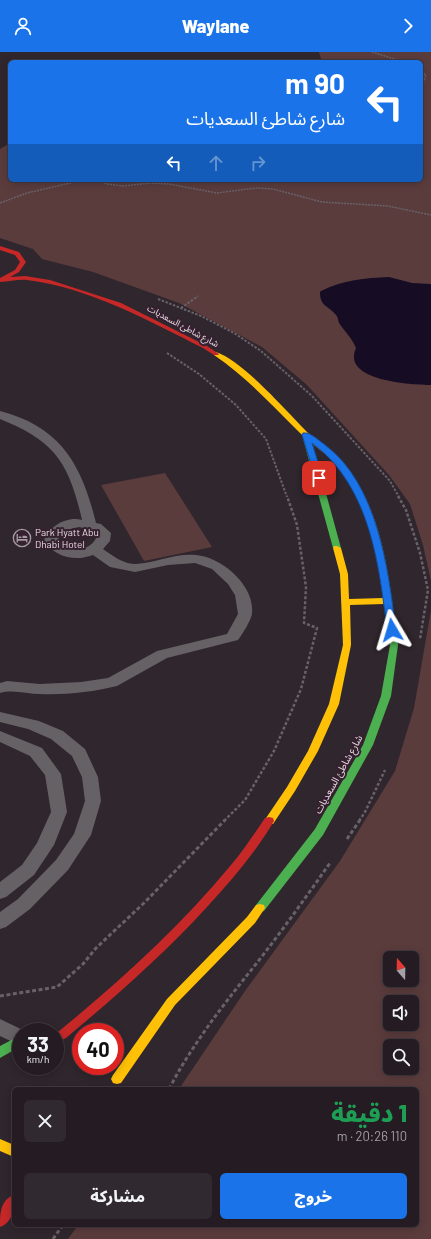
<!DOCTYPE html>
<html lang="ar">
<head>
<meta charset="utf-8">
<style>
  body { margin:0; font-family:Barlow,"Noto Sans Arabic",sans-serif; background:#30292f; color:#f1f3f6; direction:rtl; height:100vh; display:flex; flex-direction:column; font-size:15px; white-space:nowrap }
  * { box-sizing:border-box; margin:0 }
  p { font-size:13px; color:#a3a1a5 }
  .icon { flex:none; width:22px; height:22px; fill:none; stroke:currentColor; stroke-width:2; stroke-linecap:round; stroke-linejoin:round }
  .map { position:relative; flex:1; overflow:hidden; direction:ltr }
  .drawer { position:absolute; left:12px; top:1035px; width:407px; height:140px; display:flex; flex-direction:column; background:#241c22; border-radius:6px; box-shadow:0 2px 10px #0003,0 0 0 1px #413a40; direction:rtl }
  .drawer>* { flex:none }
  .guide { position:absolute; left:8px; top:8px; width:415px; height:122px; border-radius:6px; box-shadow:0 2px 10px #0003,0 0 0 1px #413a40; direction:rtl; background:#1a73e8; color:#fff; overflow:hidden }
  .needle { width:26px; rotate:340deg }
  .tools { position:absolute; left:383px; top:899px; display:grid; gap:8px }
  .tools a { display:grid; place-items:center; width:36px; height:36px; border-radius:6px; background:#241c22; box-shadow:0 2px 10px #0003,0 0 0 1px #413a40; font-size:20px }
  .speed { position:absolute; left:12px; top:971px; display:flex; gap:8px; font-size:20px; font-weight:700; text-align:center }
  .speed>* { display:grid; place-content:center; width:52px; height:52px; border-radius:50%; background:#241c22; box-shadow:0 2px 10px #0003,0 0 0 1px #413a40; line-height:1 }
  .speed small { font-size:10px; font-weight:400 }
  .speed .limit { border:6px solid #d22; background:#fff; color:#111 }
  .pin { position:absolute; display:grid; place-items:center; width:34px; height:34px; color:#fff; margin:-17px; border-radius:8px; box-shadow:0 2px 6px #0006 }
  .me { position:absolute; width:44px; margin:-22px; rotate:353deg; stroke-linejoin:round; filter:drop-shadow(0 0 3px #0008) }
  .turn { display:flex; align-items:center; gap:14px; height:84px; padding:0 12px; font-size:18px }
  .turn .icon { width:52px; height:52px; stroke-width:2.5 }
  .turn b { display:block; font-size:28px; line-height:34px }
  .lanes { display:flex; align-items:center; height:38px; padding:0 12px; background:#0003; justify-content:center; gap:20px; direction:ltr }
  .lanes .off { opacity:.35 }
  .round { display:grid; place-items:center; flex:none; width:42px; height:42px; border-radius:6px; background:#30292f }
  .summary { display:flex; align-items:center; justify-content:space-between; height:68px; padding:0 12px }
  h1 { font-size:24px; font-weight:800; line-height:30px; color:#1e9e55 }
  .button { display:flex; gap:8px; margin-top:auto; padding:8px 12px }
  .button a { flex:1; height:46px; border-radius:6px; background:#1a73e8; color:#fff; font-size:16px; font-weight:800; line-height:46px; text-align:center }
  .button a+a { background:#30292f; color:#f1f3f6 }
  header { display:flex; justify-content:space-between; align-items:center; height:52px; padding:0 12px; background:#1a73e8; color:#fff; font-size:18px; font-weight:800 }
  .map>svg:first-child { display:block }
  .green { fill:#5b3c3d; fill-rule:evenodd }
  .water { fill:#160d24 }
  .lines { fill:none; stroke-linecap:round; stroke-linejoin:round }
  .path-far3 { stroke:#686268; stroke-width:1.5; stroke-dasharray:2 1; stroke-linecap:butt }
  .path-far2 { stroke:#686268; stroke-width:2; stroke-dasharray:2.5 1.5; stroke-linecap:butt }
  .path-far1 { stroke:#686268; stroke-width:2.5; stroke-dasharray:3 2; stroke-linecap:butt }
  .path { stroke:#686268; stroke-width:3; stroke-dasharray:4 2.5; stroke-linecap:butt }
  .lane { fill:#666165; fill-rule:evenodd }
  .fast { fill:#4caf50; fill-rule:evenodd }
  .slow { fill:#ffc107; fill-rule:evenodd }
  .jam { fill:#c62828; fill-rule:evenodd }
  .route { fill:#1a73e8; stroke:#114b97 }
  .labels { text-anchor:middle; stroke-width:4; stroke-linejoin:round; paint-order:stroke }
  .far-street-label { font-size:9px; fill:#e7dae2; stroke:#35212f }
  .poi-label { font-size:10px; fill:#e7dae2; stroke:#35212f; text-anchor:start }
  .street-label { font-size:10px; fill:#e7dae2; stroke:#35212f }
</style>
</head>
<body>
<header><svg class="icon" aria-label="forward" viewBox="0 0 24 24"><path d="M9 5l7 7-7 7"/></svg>Waylane<svg class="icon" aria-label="person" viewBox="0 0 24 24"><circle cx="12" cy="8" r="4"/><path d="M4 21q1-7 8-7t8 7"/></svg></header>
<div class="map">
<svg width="431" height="1187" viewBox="0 0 431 1187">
  <rect width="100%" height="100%" fill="#30262d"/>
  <path class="green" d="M 319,0 L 431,0 L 431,529 L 423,493 L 410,452 L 389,423 L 307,333 L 262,295 L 179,251 L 93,220 L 42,207 L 33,197 L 0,186 L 0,97 L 10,91 L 10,128 L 421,128 L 421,10 L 322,10 Z
    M 165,421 L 212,495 L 144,509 L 101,433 Z
    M 431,558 L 431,1187 L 68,1187 L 78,1173 L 417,1173 L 417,1037 L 179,1037 L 245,939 L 340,809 L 395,719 L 414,656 ZM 390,906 L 412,906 L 412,928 L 390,928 ZM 390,950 L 412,950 L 412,972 L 390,972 ZM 390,994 L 412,994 L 412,1016 L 390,1016 Z"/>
  <path class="water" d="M 389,225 L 412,231 L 431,232 L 431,333 C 412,333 341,329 356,296 C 352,286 345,280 339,271 C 338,268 338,265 336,263 C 328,253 320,255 320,240 L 321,239 C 343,228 365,226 389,225 Z"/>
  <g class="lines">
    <path class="path-far3" d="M 372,0 L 404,10
      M 421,20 L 426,23 L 421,37
      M 99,128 L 107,132 L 123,134 L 151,131 L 169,132 L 217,141 L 256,136 L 273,137 L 322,150 L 388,154 L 431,163
      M 0,151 L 27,141 L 83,128"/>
    <path class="path-far2" d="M 158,247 L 201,264 L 234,281 L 261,299 L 312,344 L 390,429 L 399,445
      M 181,256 L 198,244
      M 167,301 L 199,322 L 236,353 L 266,387 L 287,445"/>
    <path class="path-far1" d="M 398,444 L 406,458 L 420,501 L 428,538 L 420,587
      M 224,769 L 245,748 L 274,699 L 301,637 L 317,576 L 304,571 L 306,535 L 297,473 L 287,444
      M 359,769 L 365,760 L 385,718"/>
    <path class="path" d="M 347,787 L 360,768
      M 0,944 L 57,935 L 83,912 L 96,896 L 144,851 L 225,768
      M 169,1037 C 193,991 224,952 256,912 C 282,879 306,845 330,811
      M 53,1187 L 63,1173"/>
    <path class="lane" d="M 0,359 C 62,375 82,414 96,471 L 101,472 L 111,481 L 110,489 L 103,497 C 113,504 123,512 136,512 C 155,511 175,501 196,503 C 222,505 255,534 252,561 C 252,567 242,583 238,588 L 167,606 L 117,634 C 93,640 65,643 40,642 C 27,642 13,637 0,641 L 0,631 L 7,629 L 40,632 L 81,630 L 108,626 L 157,599 L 227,582 L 238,562 L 235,543 L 228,532 L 212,517 L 195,511 L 168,513 L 135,520 L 110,515 L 93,503 C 75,510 55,505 44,489 C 49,474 67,464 82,468 C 69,411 55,389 0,367 ZM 79,475 L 92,478 L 97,482 C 96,495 76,502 65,495 C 63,494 60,490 58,488 C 61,478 70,477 79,475 Z
      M 0,660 L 39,669 L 63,679 L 85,697 L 98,725 L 101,749 L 91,783 L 68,818 L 30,857 L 6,875 L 0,877 L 0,860 L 18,847 L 56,808 L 74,782 L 85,749 L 82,725 L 72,704 L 51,687 L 28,677 L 0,670 Z
      M 0,679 L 42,696 L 61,722 L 67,760 L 54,793 L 34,823 L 6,845 L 0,847 L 0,830 L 22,813 L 37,791 L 51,760 L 45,723 L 30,704 L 0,690 Z
      M 0,967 L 27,980 L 21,980 L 21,994 L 0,984 Z"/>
    <path class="fast" d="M 303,381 L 309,381 L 310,383 L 341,496 L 340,498 L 337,498 L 333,496 L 302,383 Z
      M 390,560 L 394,563 L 398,593 L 391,644 L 373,693 L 323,783 L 264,859 L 260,860 L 256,859 L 255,856 L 256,853 L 315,777 L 363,693 L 381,644 L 390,593 L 386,563 Z
      M 21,983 L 21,994 L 0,1006 L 0,994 Z"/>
    <path class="slow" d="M 216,300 C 236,306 269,340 284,356 C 292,364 299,372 307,380 C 319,390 332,398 342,409 C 378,451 387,510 394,563 L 393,565 L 387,565 L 384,552 L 350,553 L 351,593 L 339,652 L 318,699 L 295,739 L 273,772 L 265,772 L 264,769 L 287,735 L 308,699 L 329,652 L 343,593 L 340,522 L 333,496 L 334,494 L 337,494 L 341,496 L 348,522 L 349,547 L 383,546 C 377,501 367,449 336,413 C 324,399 308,390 295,376 C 269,350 245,324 214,303 L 214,301 Z
      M 260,852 L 264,853 L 265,856 L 255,871 L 175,953 L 121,1031 L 117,1032 L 113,1031 L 111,1027 L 113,1023 L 167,947 L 247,865 L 256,853 Z
      M 0,1087 L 14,1093 L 14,1105 L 0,1099 Z"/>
    <path class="jam" d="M 0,194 L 19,200 L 26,210 L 19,220 L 10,225 L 25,224 L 50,228 L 121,251 L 207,294 L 219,302 L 218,303 L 214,303 L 203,296 C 147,268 90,236 27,228 C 18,227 9,230 0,230 L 0,226 L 15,218 L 20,210 L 15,203 L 0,198 Z
      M 269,765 L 273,766 L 274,769 C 256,800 231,829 207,855 C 163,903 115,945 66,986 L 62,988 L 58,986 L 56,983 L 58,980 C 120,929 180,875 231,813 C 244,798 254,782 265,766 Z
      M 14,1143 C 14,1155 14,1170 0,1175 C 0,1162 0,1148 14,1143 Z"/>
  </g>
  <path class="route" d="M 303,381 C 311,380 318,388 324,392 C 378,432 388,517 396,578 L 395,580 L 389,580 L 387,578 C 379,512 370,434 312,391 L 323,426 L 319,429 L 316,428 L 302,383 Z"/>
  <defs>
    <symbol id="hotel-ring" viewBox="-11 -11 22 22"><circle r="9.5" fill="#35212f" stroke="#a79ba3" stroke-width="1.5"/><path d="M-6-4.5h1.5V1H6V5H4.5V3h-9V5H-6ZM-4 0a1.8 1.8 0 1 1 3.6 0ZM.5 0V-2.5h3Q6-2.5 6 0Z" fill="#a79ba3"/></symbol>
  </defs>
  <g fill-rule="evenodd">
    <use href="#hotel-ring" x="12" y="476" width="20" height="20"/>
  </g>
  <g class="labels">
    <g class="far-street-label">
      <text transform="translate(183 274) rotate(28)" y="3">شارع شاطئ السعديات</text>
    </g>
    <g class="poi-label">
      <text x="35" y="484">Park Hyatt Abu<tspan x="35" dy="12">Dhabi Hotel</tspan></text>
    </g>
    <g class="street-label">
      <text transform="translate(338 722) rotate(-61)" y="4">شارع شاطئ السعديات</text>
    </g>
  </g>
</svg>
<div class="tools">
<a><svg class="needle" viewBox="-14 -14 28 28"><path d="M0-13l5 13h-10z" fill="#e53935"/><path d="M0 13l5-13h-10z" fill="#a3a1a5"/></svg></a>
<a><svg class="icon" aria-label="sound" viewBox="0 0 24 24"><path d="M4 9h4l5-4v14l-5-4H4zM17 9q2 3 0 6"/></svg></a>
<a><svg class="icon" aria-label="search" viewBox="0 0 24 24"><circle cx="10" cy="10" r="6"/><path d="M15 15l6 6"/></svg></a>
</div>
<div class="speed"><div>33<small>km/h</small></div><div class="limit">40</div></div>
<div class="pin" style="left:319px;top:426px;background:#d93025"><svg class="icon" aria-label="arrive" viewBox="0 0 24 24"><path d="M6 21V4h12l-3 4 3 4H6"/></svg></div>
<svg class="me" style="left:392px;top:578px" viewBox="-20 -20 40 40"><path d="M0-17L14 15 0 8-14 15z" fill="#1a73e8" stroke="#fff" stroke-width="4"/></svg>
<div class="guide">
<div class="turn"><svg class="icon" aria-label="left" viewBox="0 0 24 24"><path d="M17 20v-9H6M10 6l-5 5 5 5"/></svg><div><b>90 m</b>شارع شاطئ السعديات</div></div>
<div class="lanes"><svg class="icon" aria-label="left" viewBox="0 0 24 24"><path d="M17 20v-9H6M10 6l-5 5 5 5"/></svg><svg class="icon off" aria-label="ahead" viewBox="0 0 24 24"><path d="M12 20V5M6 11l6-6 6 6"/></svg><svg class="icon off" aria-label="right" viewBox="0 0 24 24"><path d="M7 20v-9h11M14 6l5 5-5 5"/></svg></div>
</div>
<section class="drawer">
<div class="summary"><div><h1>1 دقيقة</h1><p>110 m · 20:26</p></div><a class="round"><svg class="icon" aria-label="close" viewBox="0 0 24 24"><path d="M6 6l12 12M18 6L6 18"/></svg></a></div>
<div class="button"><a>خروج</a><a>مشاركة</a></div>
</section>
</div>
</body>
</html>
